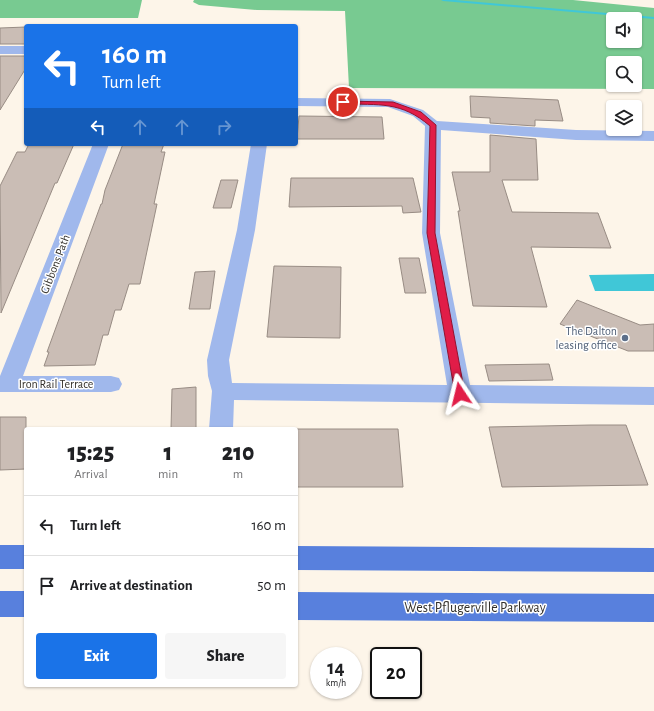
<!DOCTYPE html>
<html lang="en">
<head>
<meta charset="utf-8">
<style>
  body { margin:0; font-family:"Alegreya Sans",sans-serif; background:#f6f6f6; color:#202124; height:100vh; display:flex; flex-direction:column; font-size:15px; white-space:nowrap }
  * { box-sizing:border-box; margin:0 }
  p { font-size:13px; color:#757577 }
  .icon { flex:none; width:22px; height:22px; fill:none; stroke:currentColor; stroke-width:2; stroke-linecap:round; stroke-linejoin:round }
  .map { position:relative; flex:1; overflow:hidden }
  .details { position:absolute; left:24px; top:427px; width:274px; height:260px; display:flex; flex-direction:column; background:#fff; border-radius:4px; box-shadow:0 1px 3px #0004 }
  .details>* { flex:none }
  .hud { position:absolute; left:24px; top:24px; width:274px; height:122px; border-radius:4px; box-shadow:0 1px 3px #0004; background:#1a73e8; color:#fff; overflow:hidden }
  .fabs { position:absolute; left:606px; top:12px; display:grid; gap:8px }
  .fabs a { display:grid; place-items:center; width:36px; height:36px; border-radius:4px; background:#fff; box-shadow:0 1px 3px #0004; font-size:20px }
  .speed { position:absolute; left:310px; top:647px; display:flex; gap:8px; font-size:20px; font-weight:700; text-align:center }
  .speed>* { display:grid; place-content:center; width:52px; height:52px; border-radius:50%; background:#fff; box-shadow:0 1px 3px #0004; line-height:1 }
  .speed small { font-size:10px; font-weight:400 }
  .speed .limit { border:2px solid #111; border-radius:6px; background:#fff; color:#111 }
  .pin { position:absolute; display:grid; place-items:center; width:34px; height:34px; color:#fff; margin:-17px; border:2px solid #fff; border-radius:50%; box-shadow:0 1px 4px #0007 }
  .me { position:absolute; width:44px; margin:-22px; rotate:350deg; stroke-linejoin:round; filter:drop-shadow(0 0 3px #0008) }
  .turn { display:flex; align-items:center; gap:14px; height:84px; padding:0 12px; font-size:18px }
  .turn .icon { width:52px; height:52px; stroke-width:2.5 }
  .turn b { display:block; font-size:28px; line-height:34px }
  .lanes { display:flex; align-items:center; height:38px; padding:0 12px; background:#0003; justify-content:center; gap:20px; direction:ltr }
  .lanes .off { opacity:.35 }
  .eta { display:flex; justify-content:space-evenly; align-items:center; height:68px; text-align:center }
  .eta b { font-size:24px; font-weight:800; line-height:28px }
  .primary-button { display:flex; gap:8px; margin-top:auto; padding:8px 12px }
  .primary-button a { flex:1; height:46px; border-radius:4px; background:#1a73e8; color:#fff; font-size:16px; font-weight:800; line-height:46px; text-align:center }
  .primary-button a+a { background:#f6f6f6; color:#202124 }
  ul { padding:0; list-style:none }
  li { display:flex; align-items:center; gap:12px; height:60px; padding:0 12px; border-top:1px solid #e0e0e0 }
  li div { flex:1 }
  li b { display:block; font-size:15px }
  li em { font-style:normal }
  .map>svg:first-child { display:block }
  .forest { fill:#78ca91; fill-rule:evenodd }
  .water { fill:#40c7d7 }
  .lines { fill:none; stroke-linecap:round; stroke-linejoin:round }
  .stream { fill:#40c7d7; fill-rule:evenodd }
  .building { fill:#cabdb5; stroke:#988c84 }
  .minor { fill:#a0b8ec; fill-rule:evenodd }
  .major { fill:#5880dd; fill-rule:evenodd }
  .route { fill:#e11d48; stroke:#92132f }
  .service-dot { fill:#5c6f8a; stroke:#fff; stroke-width:1.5 }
  .labels { text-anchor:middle; stroke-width:3; stroke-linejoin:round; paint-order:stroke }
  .street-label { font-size:12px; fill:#33302b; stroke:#fff }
  .service-label { font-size:12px; fill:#4e5e75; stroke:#fff; text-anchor:end }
  .near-street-label { font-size:14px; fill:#33302b; stroke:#fff }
</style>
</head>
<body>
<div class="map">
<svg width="654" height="711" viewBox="0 0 654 711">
  <rect width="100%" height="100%" fill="#fdf5e9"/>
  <path class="forest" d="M 0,0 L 142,0 L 138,18 L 0,18 Z
    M 194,0 L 573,0 L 654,8 L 654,89 L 349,88 L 345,11 L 257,10 L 199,5 L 193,2 ZM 613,19 L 635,19 L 635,41 L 613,41 ZM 613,63 L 635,63 L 635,85 L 613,85 Z"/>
  <path class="water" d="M 654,274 L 654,291 L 595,291 L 589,275 Z"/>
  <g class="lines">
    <path class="stream" d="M 441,0 L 455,0 L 654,17 L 654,19 L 443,1 Z"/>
  </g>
  <path class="building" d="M 26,27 L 26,44 L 0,44 L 0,28 Z
    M 0,56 L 26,56 L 26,68 L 0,110 Z
    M 470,96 L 558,100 L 563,121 L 535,120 L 535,126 L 490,123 L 490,118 L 471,117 Z
    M 299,116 L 382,117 L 384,139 L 297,139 Z
    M 490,135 L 536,139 L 538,180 L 502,180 L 512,212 L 598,213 L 611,248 L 531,247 L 547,307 L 473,306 L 458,211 L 460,211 L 452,172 L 490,172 Z
    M 29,144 L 74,144 L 57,183 L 55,183 L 1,313 L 0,186 L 17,152 L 25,152 Z
    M 123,144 L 164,144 L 161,152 L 165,152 L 154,204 L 157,204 L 140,284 L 129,284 L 121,310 L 115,310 L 108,335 L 103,335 L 95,365 L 44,366 L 49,352 L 47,352 L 101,204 L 102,204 L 105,190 Z
    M 291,178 L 413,178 L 421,212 L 403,213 L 402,206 L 289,207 Z
    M 221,180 L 238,180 L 231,208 L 213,208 Z
    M 399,258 L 419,258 L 426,293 L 405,293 Z
    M 274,266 L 341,267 L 340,338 L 267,337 Z
    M 215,271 L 210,309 L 189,309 L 195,272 Z
    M 577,300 L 640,325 L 654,324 L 654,351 L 628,351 L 560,324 Z
    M 549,364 L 553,380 L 489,381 L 485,365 Z
    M 196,387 L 196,429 L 171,429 L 172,389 Z
    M 0,417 L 26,417 L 26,469 L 0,470 Z
    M 591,425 L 626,425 L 648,485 L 502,487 L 489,427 Z
    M 296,429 L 398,429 L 403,487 L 296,487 Z"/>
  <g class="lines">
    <path class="minor" d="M 0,46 L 26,46 L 26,54 L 0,54 Z
      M 296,98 L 390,99 L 423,110 L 437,121 L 576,130 L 654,131 L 654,141 L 576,140 L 441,130 L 440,233 L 470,385 L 654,387 L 654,405 L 234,400 L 233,429 L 209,429 L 212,391 L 208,376 L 207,360 L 237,230 L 251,144 L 267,144 L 255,230 L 229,360 L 232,383 L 447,385 L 422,233 L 425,126 L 413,116 L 388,107 L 296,106 Z
      M 93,144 L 109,144 L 23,376 L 111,376 L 119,378 L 122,384 L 119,390 L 111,392 L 0,392 L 0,376 Z"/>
    <path class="major" d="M 0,545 L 26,545 L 26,569 L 0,569 Z
      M 296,546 L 654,548 L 654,572 L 296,570 Z
      M 0,591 L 26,591 L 26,617 L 0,617 Z
      M 296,592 L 654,594 L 654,622 L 296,620 Z"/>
  </g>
  <path class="route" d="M 341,101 L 393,102 L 421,112 L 436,125 L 435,233 L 465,394 L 463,396 L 460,397 L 455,394 L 427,233 L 430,126 C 401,101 379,105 343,104 L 341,104 Z"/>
  <circle class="service-dot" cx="625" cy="338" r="4"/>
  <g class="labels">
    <g class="street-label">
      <text transform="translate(55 264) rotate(-69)" y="4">Gibbons Path</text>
      <text x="56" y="388">Iron Rail Terrace</text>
    </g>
    <g class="service-label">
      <text x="617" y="335">The Dalton<tspan x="617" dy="14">leasing office</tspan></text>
    </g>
    <g class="near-street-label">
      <text x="475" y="612">West Pflugerville Parkway</text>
    </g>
  </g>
</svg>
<div class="fabs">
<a><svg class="icon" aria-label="sound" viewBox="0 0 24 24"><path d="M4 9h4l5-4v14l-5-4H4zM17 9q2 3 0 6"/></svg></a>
<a><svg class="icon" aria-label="search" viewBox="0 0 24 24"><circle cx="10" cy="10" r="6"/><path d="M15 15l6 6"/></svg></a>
<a><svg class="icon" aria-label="layers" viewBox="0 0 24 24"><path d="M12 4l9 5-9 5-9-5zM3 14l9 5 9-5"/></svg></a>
</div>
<div class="speed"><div>14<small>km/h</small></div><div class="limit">20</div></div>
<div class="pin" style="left:343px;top:102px;background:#d93025"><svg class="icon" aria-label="arrive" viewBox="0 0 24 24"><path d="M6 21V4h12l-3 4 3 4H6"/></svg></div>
<svg class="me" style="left:460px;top:394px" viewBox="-20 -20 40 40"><path d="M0-17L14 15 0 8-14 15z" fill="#e11d48" stroke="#fff" stroke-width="4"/></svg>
<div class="hud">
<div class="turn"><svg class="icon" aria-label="left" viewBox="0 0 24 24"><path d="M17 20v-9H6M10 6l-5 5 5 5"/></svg><div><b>160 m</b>Turn left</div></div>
<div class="lanes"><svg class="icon" aria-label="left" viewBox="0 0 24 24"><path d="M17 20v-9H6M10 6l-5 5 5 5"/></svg><svg class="icon off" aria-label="ahead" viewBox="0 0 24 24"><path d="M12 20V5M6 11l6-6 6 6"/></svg><svg class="icon off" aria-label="ahead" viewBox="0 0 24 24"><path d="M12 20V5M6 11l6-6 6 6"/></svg><svg class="icon off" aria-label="right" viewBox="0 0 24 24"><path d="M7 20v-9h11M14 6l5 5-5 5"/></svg></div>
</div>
<section class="details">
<div class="eta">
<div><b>15:25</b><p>Arrival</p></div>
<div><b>1</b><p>min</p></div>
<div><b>210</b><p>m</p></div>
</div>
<ul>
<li><svg class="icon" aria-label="left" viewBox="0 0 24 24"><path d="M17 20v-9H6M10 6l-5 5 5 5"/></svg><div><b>Turn left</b></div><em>160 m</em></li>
<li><svg class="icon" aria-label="arrive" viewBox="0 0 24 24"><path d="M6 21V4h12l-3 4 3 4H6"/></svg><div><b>Arrive at destination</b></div><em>50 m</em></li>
</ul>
<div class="primary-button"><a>Exit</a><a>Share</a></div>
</section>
</div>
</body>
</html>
